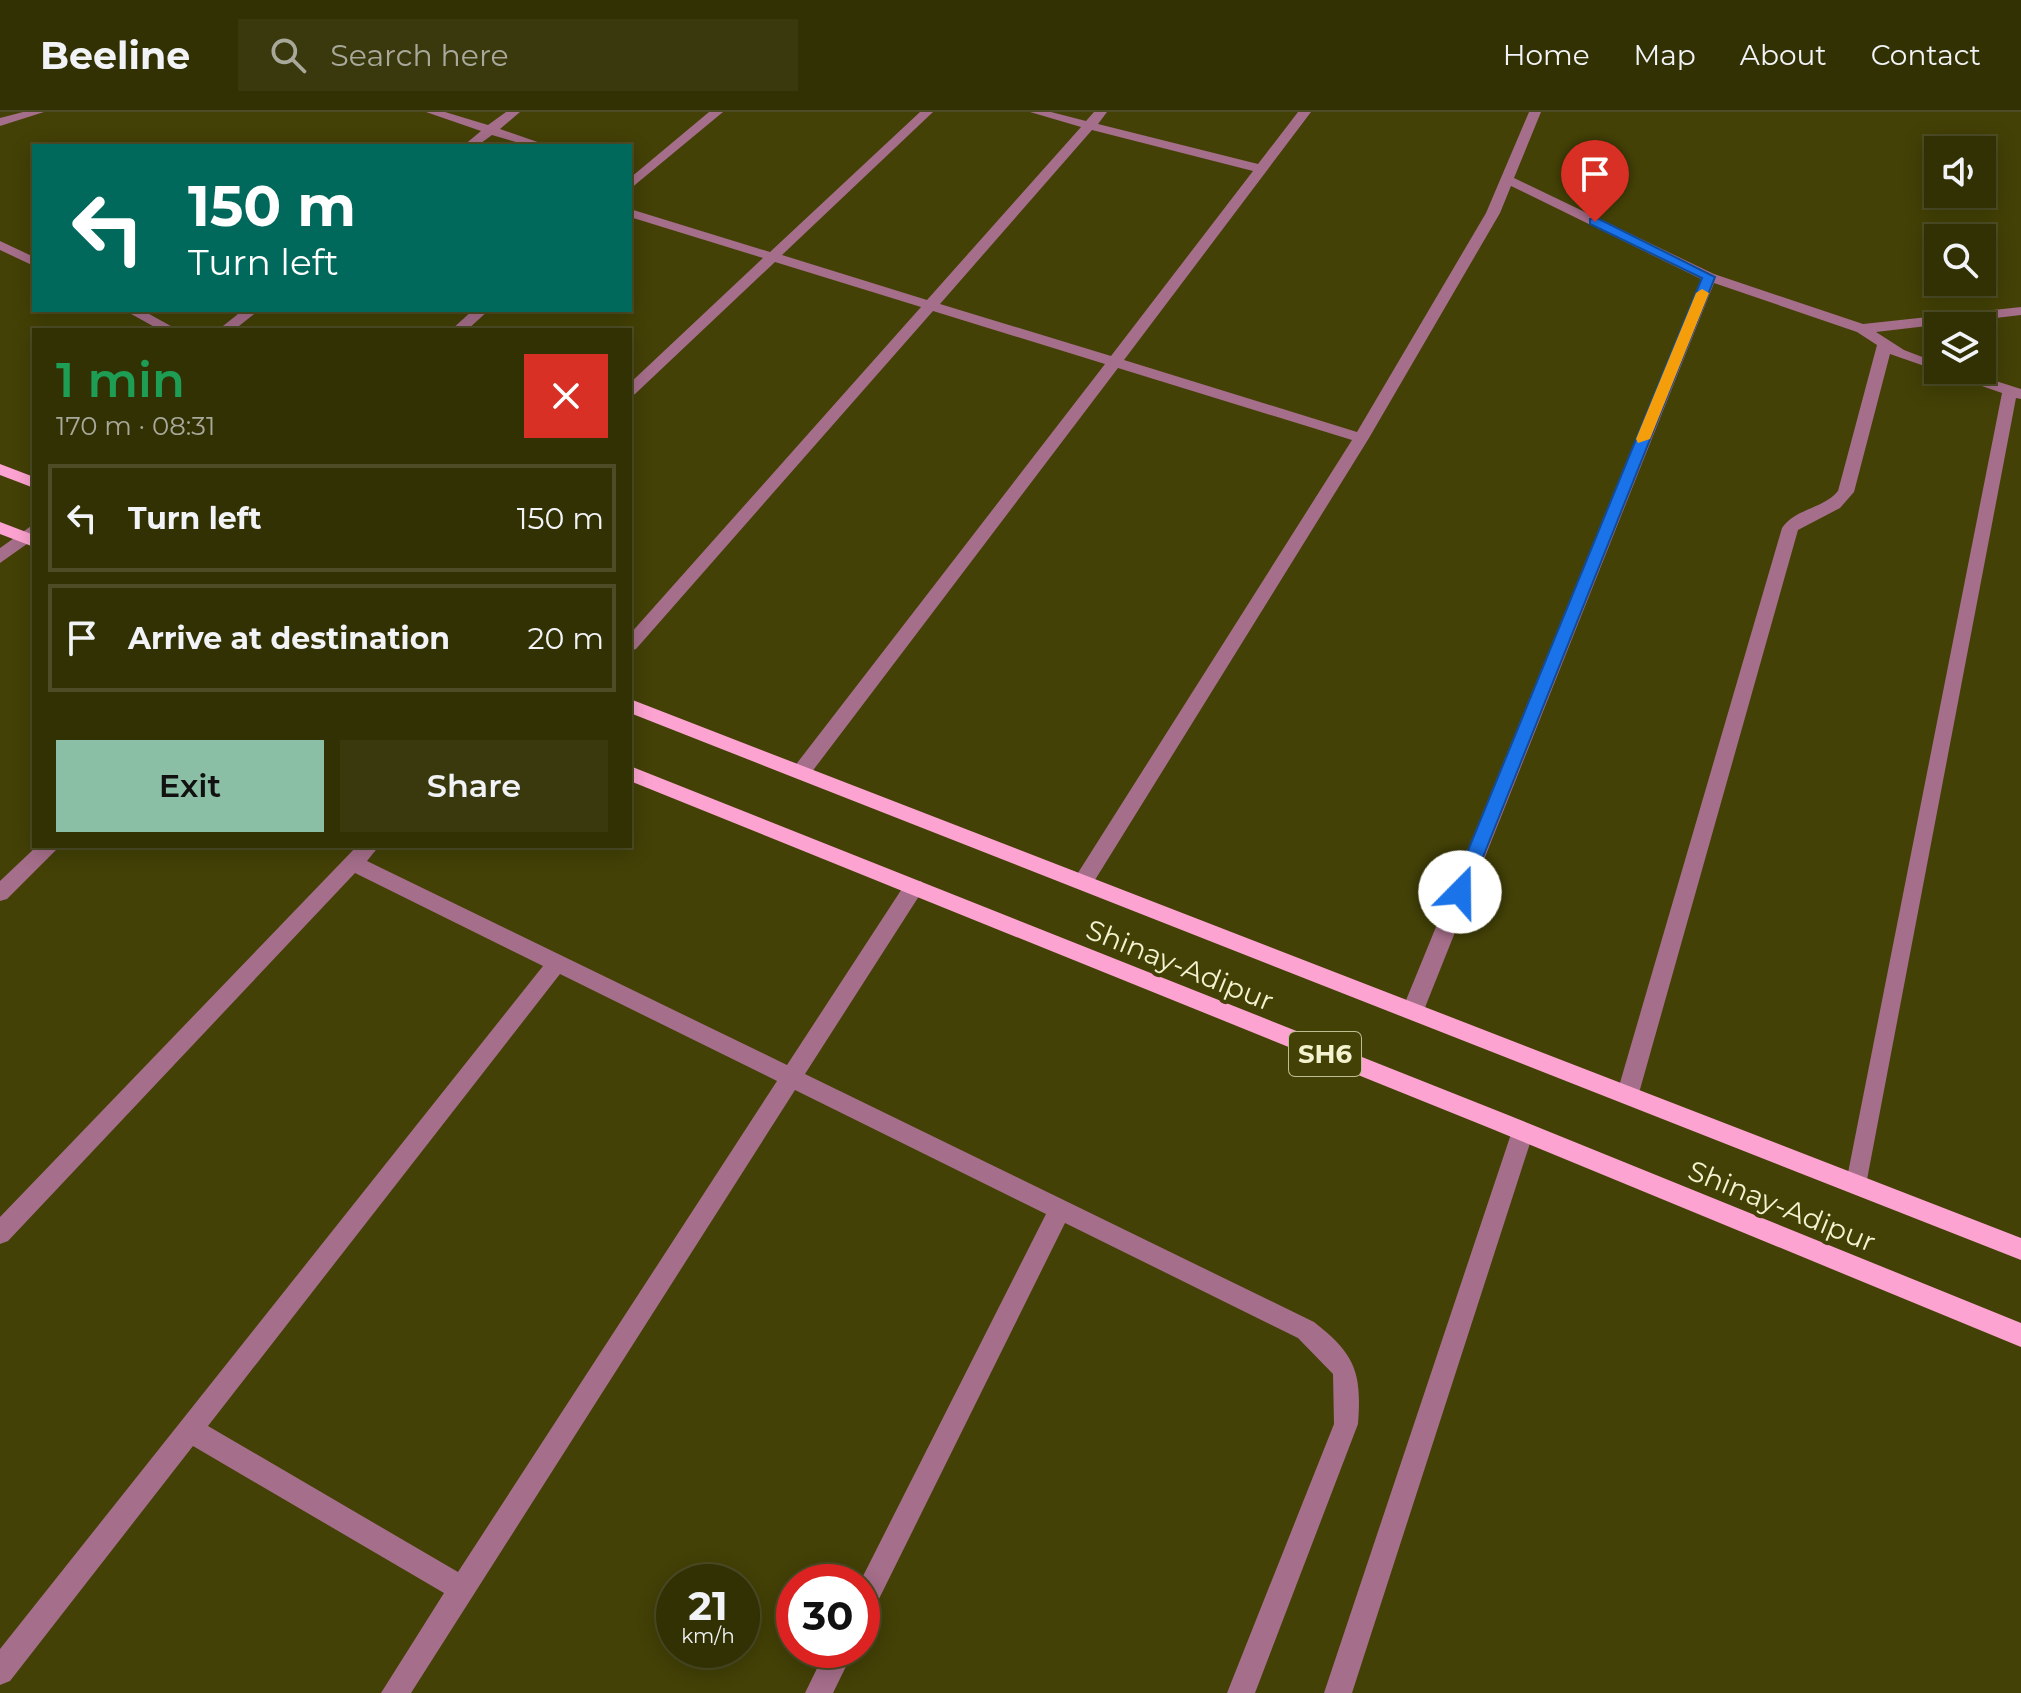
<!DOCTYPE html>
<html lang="en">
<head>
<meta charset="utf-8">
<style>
  body { margin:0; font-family:Montserrat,sans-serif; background:#3a390e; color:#f1f3f6; height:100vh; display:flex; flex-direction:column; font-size:30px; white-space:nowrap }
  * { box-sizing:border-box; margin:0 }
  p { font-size:26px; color:#a8a99a }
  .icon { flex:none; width:44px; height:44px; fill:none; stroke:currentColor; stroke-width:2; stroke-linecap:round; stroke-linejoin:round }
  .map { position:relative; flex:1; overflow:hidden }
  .drawer { position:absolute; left:32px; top:216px; width:600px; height:520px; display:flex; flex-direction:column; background:#323104; border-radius:0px; box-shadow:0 4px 20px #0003,0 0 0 2px #4d4c26 }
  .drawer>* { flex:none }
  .guide { position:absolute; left:32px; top:32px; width:600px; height:168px; border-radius:0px; box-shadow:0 4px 20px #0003,0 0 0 2px #4d4c26; background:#00695c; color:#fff; overflow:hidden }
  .fabs { position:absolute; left:1924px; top:24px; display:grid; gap:16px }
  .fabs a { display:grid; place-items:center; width:72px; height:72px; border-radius:0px; background:#323104; box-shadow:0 4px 20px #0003,0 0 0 2px #4d4c26; font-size:40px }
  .speed { position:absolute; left:656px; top:1452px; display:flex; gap:16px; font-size:40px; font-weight:700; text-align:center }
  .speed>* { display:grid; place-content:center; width:104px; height:104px; border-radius:50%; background:#323104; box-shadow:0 4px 20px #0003,0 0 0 2px #4d4c26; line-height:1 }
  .speed small { font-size:20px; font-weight:400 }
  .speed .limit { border:12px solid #d22; background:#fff; color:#111 }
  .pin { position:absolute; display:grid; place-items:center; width:68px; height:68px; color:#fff; margin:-82px -34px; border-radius:50% 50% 50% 0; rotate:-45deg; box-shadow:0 0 8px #0007 }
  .pin .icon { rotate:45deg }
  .me { position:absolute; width:88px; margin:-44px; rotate:22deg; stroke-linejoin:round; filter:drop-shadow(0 0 6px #0008) }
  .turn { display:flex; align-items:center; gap:28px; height:168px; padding:0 24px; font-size:36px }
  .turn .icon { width:104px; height:104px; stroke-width:2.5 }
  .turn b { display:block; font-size:56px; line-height:68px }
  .round { display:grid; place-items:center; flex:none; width:84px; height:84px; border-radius:0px; background:#3a390e }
  .overview { display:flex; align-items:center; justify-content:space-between; height:136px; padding:0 24px }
  h1 { font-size:48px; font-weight:600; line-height:60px; color:#1e9e55 }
  .action { display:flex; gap:16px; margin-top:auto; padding:16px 24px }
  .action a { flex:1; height:92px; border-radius:0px; background:#8abfa5; color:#111; font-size:32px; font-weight:600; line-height:92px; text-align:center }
  .action a+a { background:#3a390e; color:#f1f3f6 }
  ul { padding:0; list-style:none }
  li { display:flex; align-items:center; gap:24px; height:108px; margin:0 16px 12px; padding:0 8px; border:4px solid #4d4c26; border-radius:0px }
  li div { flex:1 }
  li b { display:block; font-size:30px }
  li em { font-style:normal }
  header { display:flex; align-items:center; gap:48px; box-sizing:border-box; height:112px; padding:0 40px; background:#323104; border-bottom:2px solid #4d4c26 }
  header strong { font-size:38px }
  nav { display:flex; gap:44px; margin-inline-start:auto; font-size:28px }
  .search { width:560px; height:72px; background:#3a390e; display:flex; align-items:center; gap:20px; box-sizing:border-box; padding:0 28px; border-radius:0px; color:#a8a99a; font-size:30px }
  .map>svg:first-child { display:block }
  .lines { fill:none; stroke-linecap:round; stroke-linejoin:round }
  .minor { fill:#a56e8a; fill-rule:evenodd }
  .major { fill:#fda3d1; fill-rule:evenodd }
  .route { fill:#1a73e8; stroke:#114b97; stroke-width:2 }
  .slow { fill:#f59e0b }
  .labels { text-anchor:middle; stroke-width:8; stroke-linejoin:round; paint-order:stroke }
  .shield { fill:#434106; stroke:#bebe93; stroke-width:2 }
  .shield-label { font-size:26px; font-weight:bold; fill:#f3f3d0 }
  .street-label { font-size:28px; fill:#f3f3d0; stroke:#434106 }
</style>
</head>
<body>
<header>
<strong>Beeline</strong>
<div class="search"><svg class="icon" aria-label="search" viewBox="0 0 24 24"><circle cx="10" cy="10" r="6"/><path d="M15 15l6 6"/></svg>Search here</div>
<nav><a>Home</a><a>Map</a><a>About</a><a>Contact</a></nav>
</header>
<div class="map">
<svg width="2021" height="1581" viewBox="0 0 2021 1581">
  <rect width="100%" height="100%" fill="#434106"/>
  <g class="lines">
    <path class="minor" d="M 23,0 L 44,0 L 0,14 L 0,6 Z
      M 426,0 L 445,0 L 488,13 L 506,0 L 520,0 L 500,17 L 549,34 L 530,34 L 492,23 L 477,34 L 463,34 L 481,19 Z
      M 709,0 L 723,0 L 630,77 L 630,66 Z
      M 920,0 L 933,0 L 782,143 L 927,188 L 1081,15 L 1030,0 L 1051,0 L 1086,9 L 1094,0 L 1107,0 L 1098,12 L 1258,52 L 1298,0 L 1311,0 L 1124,248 L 1357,320 L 1486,101 L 1529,0 L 1541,0 L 1514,66 L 1714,162 L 1863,212 L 2021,195 L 2021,203 L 1876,220 L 1904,238 L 1938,251 L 1938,258 L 1961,258 L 2021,277 L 2021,287 L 2016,286 L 1865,1078 L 1857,1081 L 1849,1078 L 1846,1071 L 2002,281 L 1890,242 L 1854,380 L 1840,396 L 1798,418 L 1639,981 L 1636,988 L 1628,991 L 1620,988 L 1617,981 L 1782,416 C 1796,396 1823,397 1838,379 L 1877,233 L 1857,220 L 1714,171 L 1424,898 L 1420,904 L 1413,907 L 1406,904 L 1402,898 L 1701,167 L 1511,74 L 1500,101 L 1369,326 L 1090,776 L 1076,776 L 1073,770 L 1076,764 L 1352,328 L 1118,256 L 808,665 L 801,667 L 792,660 L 794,655 L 1105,252 L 933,199 L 636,537 L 630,539 L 630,522 L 921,195 L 775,150 L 635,282 L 630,284 L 630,271 L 763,146 L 630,105 L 630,97 L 770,140 ZM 1092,18 L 1253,59 L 1111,244 L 940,192 Z
      M 0,129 L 34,145 L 34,154 L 0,138 Z
      M 124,198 L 142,198 L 178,218 L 160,218 Z
      M 243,198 L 259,198 L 234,218 L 218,218 Z
      M 473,198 L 489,198 L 467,218 L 451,218 Z
      M 34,412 L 34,427 L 0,451 L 0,436 Z
      M 37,734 L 60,734 L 7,787 L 0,789 L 0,769 Z
      M 357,734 L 379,734 L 367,749 L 787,953 L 907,769 L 921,769 L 924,775 L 921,781 L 805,962 L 1314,1210 C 1355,1242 1362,1260 1358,1312 L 1255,1581 L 1227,1581 L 1334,1312 L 1333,1262 L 1298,1226 L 1065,1111 L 871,1503 L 862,1507 L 860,1470 L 1046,1102 L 795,978 L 411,1581 L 381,1581 L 444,1481 L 193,1334 L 10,1569 L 0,1573 L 0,1537 L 543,854 L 355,761 L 8,1129 L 0,1132 L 0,1105 ZM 560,862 L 777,969 L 458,1460 L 208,1314 Z
      M 1522,1012 L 1530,1015 L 1533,1022 L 1352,1581 L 1324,1581 L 1511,1022 L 1514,1015 Z
      M 826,1538 L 854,1538 L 833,1581 L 805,1581 Z"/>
    <path class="major" d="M 0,352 L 34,365 L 34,376 L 0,363 Z
      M 0,410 L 34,423 L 34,435 L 0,422 Z
      M 630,587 L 2021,1126 L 2021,1148 L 630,601 Z
      M 630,654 L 1508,1003 L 2021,1211 L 2021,1235 L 1492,1017 L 630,669 Z"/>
  </g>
  <path class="route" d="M 1590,107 L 1599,107 L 1715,165 L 1469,780 L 1460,788 L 1451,780 L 1702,166 L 1590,112 Z"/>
  <path class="slow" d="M 1702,177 L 1709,181 L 1650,327 L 1638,331 L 1636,327 L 1696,181 Z"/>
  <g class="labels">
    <rect class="shield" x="1289" y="920" width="72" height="44" rx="6"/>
    <g class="shield-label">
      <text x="1325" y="951">SH6</text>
    </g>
    <g class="street-label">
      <text transform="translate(1180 853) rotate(22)" y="10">Shinay-Adipur</text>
      <text transform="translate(1782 1094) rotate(22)" y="10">Shinay-Adipur</text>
    </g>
  </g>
</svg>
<div class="fabs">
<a><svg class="icon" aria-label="sound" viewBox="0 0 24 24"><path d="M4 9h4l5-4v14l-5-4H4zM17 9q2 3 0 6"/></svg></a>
<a><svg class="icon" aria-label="search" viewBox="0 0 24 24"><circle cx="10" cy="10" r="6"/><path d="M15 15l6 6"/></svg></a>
<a><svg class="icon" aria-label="layers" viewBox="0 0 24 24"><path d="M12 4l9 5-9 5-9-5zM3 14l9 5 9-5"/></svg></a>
</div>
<div class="speed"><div>21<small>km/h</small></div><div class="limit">30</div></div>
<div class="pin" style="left:1595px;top:110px;background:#d93025"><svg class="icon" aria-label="arrive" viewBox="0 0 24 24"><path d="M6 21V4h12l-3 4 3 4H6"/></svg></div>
<svg class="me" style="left:1460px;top:780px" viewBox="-20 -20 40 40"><circle r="19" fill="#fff"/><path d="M0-13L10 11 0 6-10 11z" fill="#1a73e8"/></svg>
<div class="guide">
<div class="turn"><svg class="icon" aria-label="left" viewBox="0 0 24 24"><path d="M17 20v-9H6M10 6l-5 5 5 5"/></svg><div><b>150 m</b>Turn left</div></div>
</div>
<section class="drawer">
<div class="overview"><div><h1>1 min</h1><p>170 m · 08:31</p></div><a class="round" style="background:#d93025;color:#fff"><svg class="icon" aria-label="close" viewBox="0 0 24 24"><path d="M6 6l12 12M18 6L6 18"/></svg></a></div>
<ul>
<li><svg class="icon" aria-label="left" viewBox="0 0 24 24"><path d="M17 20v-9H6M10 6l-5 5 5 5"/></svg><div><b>Turn left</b></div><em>150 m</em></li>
<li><svg class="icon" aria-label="arrive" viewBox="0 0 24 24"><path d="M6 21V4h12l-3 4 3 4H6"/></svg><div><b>Arrive at destination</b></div><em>20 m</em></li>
</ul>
<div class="action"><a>Exit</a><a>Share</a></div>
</section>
</div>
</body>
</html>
